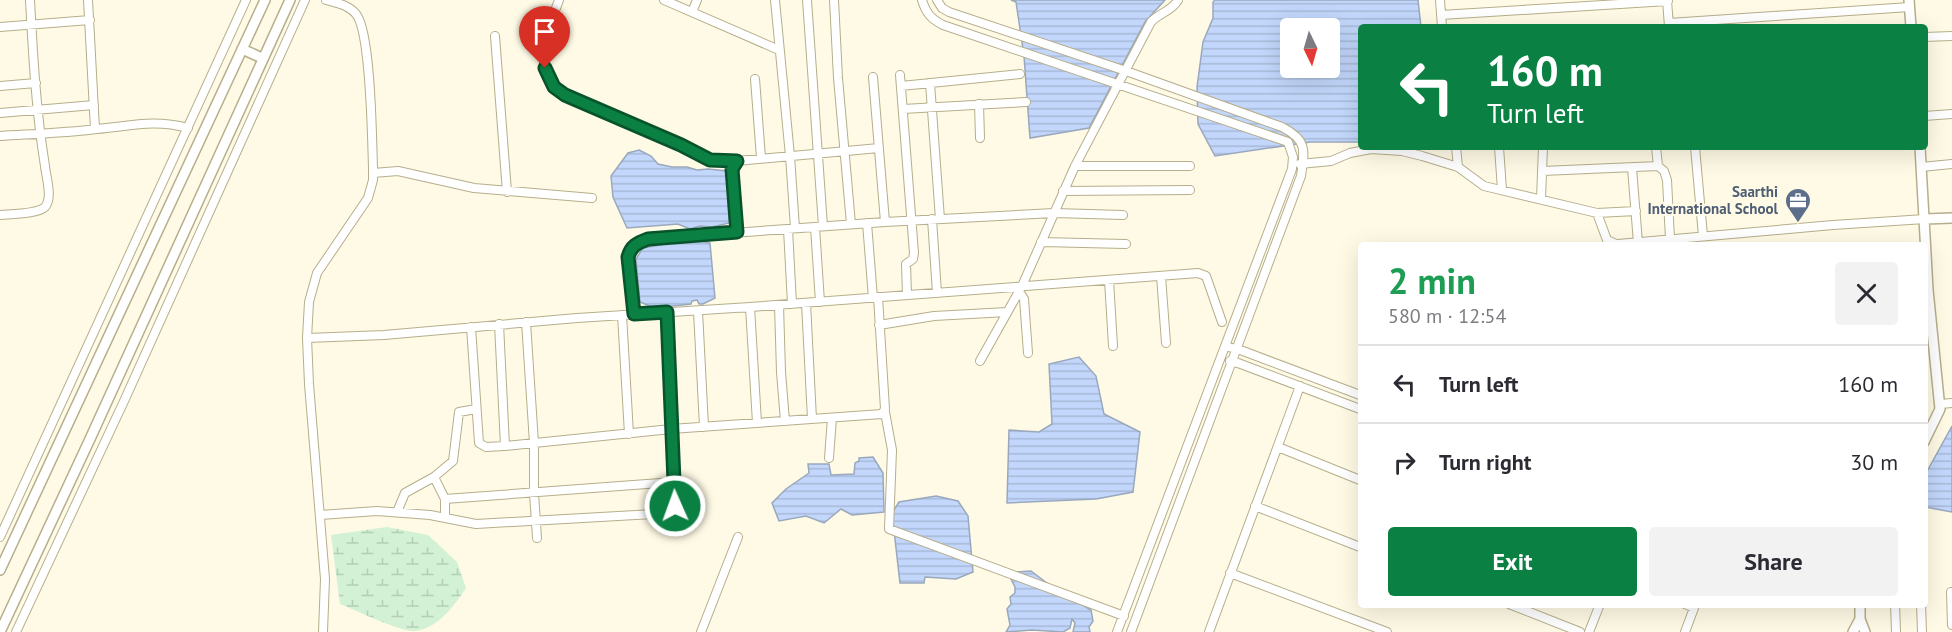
<!DOCTYPE html>
<html lang="en">
<head>
<meta charset="utf-8">
<style>
  body { margin:0; font-family:"PT Sans",sans-serif; background:#f2f2f3; color:#2b2b33; height:100vh; display:flex; flex-direction:column; font-size:22px; white-space:nowrap }
  * { box-sizing:border-box; margin:0 }
  p { font-size:20px; color:#7c7c81 }
  .icon { flex:none; width:33px; height:33px; fill:none; stroke:currentColor; stroke-width:2; stroke-linecap:round; stroke-linejoin:round }
  .map { position:relative; flex:1; overflow:hidden }
  .drawer { position:absolute; left:1358px; top:242px; width:570px; height:366px; display:flex; flex-direction:column; background:#fff; border-radius:6px; box-shadow:0 6px 24px #0002 }
  .drawer>* { flex:none }
  .guide { position:absolute; left:1358px; top:24px; width:570px; height:126px; border-radius:6px; box-shadow:0 6px 24px #0002; background:#0b8043; color:#fff; overflow:hidden }
  .needle { width:39px; rotate:175deg }
  .buttons { position:absolute; left:1280px; top:18px; display:grid; gap:12px }
  .buttons a { display:grid; place-items:center; width:60px; height:60px; border-radius:6px; background:#fff; box-shadow:0 6px 24px #0002; font-size:30px }
  .pin { position:absolute; display:grid; place-items:center; width:51px; height:51px; color:#fff; margin:-62px -26px; border-radius:50% 50% 50% 0; rotate:-45deg; box-shadow:0 0 6px #0007 }
  .pin .icon { rotate:45deg }
  .me { position:absolute; width:66px; margin:-33px; rotate:358deg; stroke-linejoin:round; filter:drop-shadow(0 0 4px #0008) }
  .turn { display:flex; align-items:center; gap:21px; height:126px; padding:0 30px; font-size:27px }
  .turn .icon { width:78px; height:78px; stroke-width:2.5 }
  .turn b { display:block; font-size:42px; line-height:51px }
  .round { display:grid; place-items:center; flex:none; width:63px; height:63px; border-radius:6px; background:#f2f2f3 }
  .headline { display:flex; align-items:center; justify-content:space-between; height:102px; padding:0 30px }
  h1 { font-size:36px; font-weight:600; line-height:45px; color:#1e9e55 }
  .primary-button { display:flex; gap:12px; margin-top:auto; padding:12px 30px }
  .primary-button a { flex:1; height:69px; border-radius:6px; background:#0b8043; color:#fff; font-size:24px; font-weight:600; line-height:69px; text-align:center }
  .primary-button a+a { background:#f2f2f3; color:#2b2b33 }
  ul { padding:0; list-style:none }
  li { display:flex; align-items:center; gap:18px; height:78px; padding:0 30px; border-top:2px solid #e1e1e2 }
  li div { flex:1 }
  li b { display:block; font-size:22px }
  li em { font-style:normal }
  .map>svg:first-child { display:block }
  .wetland { fill:url(#wetland-marsh) }
  .water { fill:url(#water-rules); stroke:#9aa8bd; stroke-width:1.5; fill-rule:evenodd }
  .lines { fill:none; stroke-linecap:round; stroke-linejoin:round }
  .minor-casing { stroke:#b6ae8c; stroke-width:10 }
  .tertiary-casing { stroke:#b6ae8c; stroke-width:12 }
  .minor { stroke:#fff; stroke-width:8 }
  .tertiary { stroke:#fff; stroke-width:9 }
  .route-casing { stroke:#07532c; stroke-width:15 }
  .route { stroke:#0b8043; stroke-width:10 }
  .labels { text-anchor:middle; stroke-width:4.5; stroke-linejoin:round; paint-order:stroke }
  .service-label { font-size:15px; font-weight:bold; fill:#4e5e75; stroke:#fffae5; text-anchor:end }
</style>
</head>
<body>
<div class="map">
<svg width="1952" height="632" viewBox="0 0 1952 632">
  <defs>
    <pattern id="wetland-marsh" width="20" height="14" patternUnits="userSpaceOnUse" patternTransform="scale(1.5)"><rect width="20" height="14" fill="#d2f1d5"/><path d="M1 5h8M5 5V1M11 12h8M15 12V8" fill="none" stroke="#b5cfb7"/></pattern>
    <pattern id="water-rules" width="6" height="5" patternUnits="userSpaceOnUse" patternTransform="scale(1.5)"><rect width="6" height="5" fill="#c2d7fb"/><path d="M0 2.5h6" fill="none" stroke="#a8b9d7"/></pattern>
  </defs>
  <rect width="100%" height="100%" fill="#fffae5"/>
  <path class="wetland" d="M 387,527 L 428,535 L 457,562 L 466,588 C 454,606 438,629 414,631 C 401,632 355,610 340,604 L 331,535 Z"/>
  <path class="water" d="M 1011,0 L 1165,0 L 1145,22 L 1089,128 L 1030,138 L 1024,56 L 1016,2 Z
    M 1215,0 L 1418,0 L 1421,27 L 1360,27 L 1360,142 L 1310,142 L 1215,156 L 1198,124 L 1197,87 L 1203,42 L 1213,18 L 1213,2 ZM 1290,28 L 1329,28 L 1329,68 L 1290,68 Z
    M 639,150 L 651,156 L 658,164 L 672,167 L 687,167 L 697,170 L 708,169 L 727,171 L 729,223 L 712,227 L 700,226 L 690,229 L 678,224 L 627,228 L 613,197 L 611,176 L 628,153 Z
    M 683,241 L 701,241 L 710,243 L 715,298 L 703,304 L 699,304 L 697,300 L 692,301 L 691,304 L 654,308 L 640,302 L 636,259 L 643,248 Z
    M 1079,357 L 1096,376 L 1104,414 L 1140,432 L 1133,492 L 1096,499 L 1007,503 L 1009,430 L 1039,432 L 1052,424 L 1049,364 Z
    M 1952,426 L 1952,512 L 1925,507 L 1925,475 Z
    M 873,457 L 883,473 L 884,512 L 852,515 L 841,509 L 824,523 L 806,516 L 779,521 L 772,503 L 786,489 L 809,473 L 808,464 L 829,464 L 831,475 L 854,474 L 855,463 L 859,461 L 859,458 Z
    M 936,496 L 958,501 L 968,516 L 973,572 L 956,579 L 925,577 L 924,583 L 900,583 L 892,513 L 899,502 Z
    M 1031,571 L 1055,589 L 1091,610 L 1093,621 L 1089,627 L 1090,632 L 1073,632 L 1075,623 L 1072,619 L 1070,628 L 1063,632 L 1032,630 L 1006,632 L 1010,625 L 1007,609 L 1011,604 L 1010,597 L 1015,593 L 1015,587 L 1011,579 L 1016,572 Z"/>
  <g class="lines">
    <defs>
      <path id="minor" d="M 88,0 L 95,129
        M 559,0 C 548,30 531,64 558,91 L 681,145 L 704,158 L 716,162 L 737,161
        M 664,0 L 779,50
        M 775,0 L 790,156 L 795,228
        M 807,0 L 823,226
        M 834,0 L 838,78 L 851,224
        M 922,0 C 926,13 931,19 943,25 L 1288,142 L 1293,157 L 1292,169 L 1117,632
        M 937,0 L 942,8 L 949,12 L 1126,71 L 1282,127 C 1307,140 1305,149 1301,176 L 1131,632
        M 1440,0 L 1442,27
        M 1667,0 L 1669,27
        M 692,12 L 697,0
        M 1441,15 L 1668,1
        M 1669,23 L 1910,7
        M 0,27 L 90,20
        M 495,36 L 507,192
        M 1924,37 L 1952,36
        M 900,75 L 914,253 L 913,259 L 906,264 L 907,295
        M 873,77 L 885,222
        M 755,79 L 761,158
        M 930,83 L 940,219
        M 0,86 L 36,83
        M 901,86 L 1020,74
        M 979,104 L 980,138
        M 903,109 L 1026,102
        M 0,113 L 94,105
        M 1924,116 L 1952,114
        M 0,136 C 32,134 65,133 97,129 C 131,126 154,119 188,128
        M 1456,147 L 1458,167
        M 1499,147 L 1502,190
        M 1656,147 L 1658,166 L 1664,171 L 1667,180 L 1670,239
        M 1695,147 L 1703,236
        M 1300,164 L 1331,161 L 1350,153 L 1371,149 L 1402,151 L 1422,156 L 1458,167 L 1484,186 L 1597,213 L 1636,211
        M 1075,166 L 1190,166
        M 1921,167 L 1952,164
        M 1632,168 L 1638,243
        M 1542,171 L 1658,166
        M 373,173 L 398,171 L 474,188 L 592,198
        M 1063,191 L 1190,190
        M 1541,199 L 1543,147
        M 1597,213 L 1607,240 L 1616,244
        M 0,215 C 11,214 38,214 45,207 C 53,198 46,177 45,166 C 36,111 33,55 30,0
        M 932,219 L 937,293
        M 867,223 L 873,298
        M 815,227 L 820,302
        M 788,229 L 792,304
        M 737,232 L 732,169 L 737,161 L 879,148
        M 1041,242 L 1126,244
        M 1618,244 L 1833,225 L 1925,219
        M 1161,276 L 1166,343
        M 1109,280 L 1113,346
        M 1019,291 L 1024,299 L 1028,353
        M 806,303 L 812,419
        M 779,305 L 781,372 L 785,421
        M 750,307 L 757,423
        M 698,311 L 704,427
        M 634,314 L 628,257 C 631,246 637,243 648,239 L 885,222 L 1054,213 L 1123,215
        M 622,315 L 629,434
        M 526,322 L 534,443 L 534,493 L 537,538
        M 499,324 L 505,446
        M 879,325 L 934,316 L 1007,312
        M 471,327 L 479,443 L 486,447 L 505,446 L 671,429 L 882,414 L 885,409 L 878,297
        M 307,338 L 384,335 L 577,318 L 750,307 L 1198,273 L 1206,276 L 1222,322
        M 1225,346 L 1243,351 L 1360,395
        M 980,361 L 1022,286 L 1075,166 L 1151,22 C 1159,13 1172,11 1178,0
        M 1230,361 L 1238,363 L 1360,409
        M 1940,404 L 1952,403
        M 885,412 L 892,450 L 889,529 L 1124,616
        M 1278,447 L 1360,480
        M 829,458 L 832,418
        M 434,477 L 445,499 L 445,518
        M 445,499 L 674,482
        M 1255,506 L 1360,547
        M 397,512 L 405,493 L 434,477 L 453,461 L 459,412 L 476,409
        M 320,515 L 377,511 L 430,515 L 476,524 L 671,513 L 675,506 L 667,312
        M 0,537 L 246,0
        M 1230,573 L 1387,632
        M 1951,592 L 1952,625
        M 1509,604 L 1580,632
        M 1895,604 L 1896,632
        M 1921,604 L 1922,632
        M 16,632 L 125,399 L 305,0
        M 323,632 L 325,579 L 309,384 L 307,338 L 309,302 L 317,273 L 368,198 L 373,180 L 373,168 C 372,139 371,32 356,14 C 349,5 337,3 326,0
        M 701,632 L 738,537
        M 1209,632 L 1300,386
        M 1589,632 L 1600,604
        M 1685,632 L 1694,608 L 1685,604"/>
      <path id="tertiary" d="M 1909,0 L 1911,27
        M 242,49 L 262,58
        M 1920,147 L 1928,290 L 1940,409 L 1924,442
        M 1925,219 L 1952,218
        M 0,570 L 265,0
        M 1860,604 L 1860,619 L 1865,632
        M 0,632 L 90,439 L 290,0
        M 1853,632 L 1860,619"/>
    </defs>
    <use href="#minor" class="minor-casing"/>
    <use href="#tertiary" class="tertiary-casing"/>
    <use href="#minor" class="minor"/>
    <use href="#tertiary" class="tertiary"/>
  </g>
  <g class="lines">
    <defs>
      <path id="route" d="M 545,68 L 554,87 L 565,95 L 681,145 L 710,160 L 737,161 L 732,169 L 737,232 L 648,239 C 637,243 631,246 628,257 L 634,314 L 667,312 L 675,506"/>
    </defs>
    <use href="#route" class="route-casing"/>
    <use href="#route" class="route"/>
  </g>
  <defs>
    <symbol id="office-pin" viewBox="-11 -11 22 30"><path d="M0 17L-7.5 6A9.5 9.5 0 1 1 7.5 6Z" fill="#5c6f8a" stroke="#fffae5"/><path d="M-6-3h4V-5.5h4V-3h4V5H-6ZM-1-4.5V-3h2v-1.5ZM-6 0V1H6V0Z" fill="#fff"/></symbol>
  </defs>
  <g fill-rule="evenodd">
    <use href="#office-pin" x="1783" y="186" width="30" height="40"/>
  </g>
  <g class="labels">
    <g class="service-label">
      <text x="1778" y="197">Saarthi<tspan x="1778" dy="17">International School</tspan></text>
    </g>
  </g>
</svg>
<div class="buttons">
<a><svg class="needle" viewBox="-14 -14 28 28"><path d="M0-13l5 13h-10z" fill="#e53935"/><path d="M0 13l5-13h-10z" fill="#7c7c81"/></svg></a>
</div>
<div class="pin" style="left:545px;top:68px;background:#d93025"><svg class="icon" aria-label="arrive" viewBox="0 0 24 24"><path d="M6 21V4h12l-3 4 3 4H6"/></svg></div>
<svg class="me" style="left:675px;top:506px" viewBox="-20 -20 40 40"><circle r="17" fill="#0b8043" stroke="#fff" stroke-width="3"/><path d="M0-11L8 9 0 5-8 9z" fill="#fff"/></svg>
<div class="guide">
<div class="turn"><svg class="icon" aria-label="left" viewBox="0 0 24 24"><path d="M17 20v-9H6M10 6l-5 5 5 5"/></svg><div><b>160 m</b>Turn left</div></div>
</div>
<section class="drawer">
<div class="headline"><div><h1>2 min</h1><p>580 m · 12:54</p></div><a class="round"><svg class="icon" aria-label="close" viewBox="0 0 24 24"><path d="M6 6l12 12M18 6L6 18"/></svg></a></div>
<ul>
<li><svg class="icon" aria-label="left" viewBox="0 0 24 24"><path d="M17 20v-9H6M10 6l-5 5 5 5"/></svg><div><b>Turn left</b></div><em>160 m</em></li>
<li><svg class="icon" aria-label="right" viewBox="0 0 24 24"><path d="M7 20v-9h11M14 6l5 5-5 5"/></svg><div><b>Turn right</b></div><em>30 m</em></li>
</ul>
<div class="primary-button"><a>Exit</a><a>Share</a></div>
</section>
</div>
</body>
</html>
